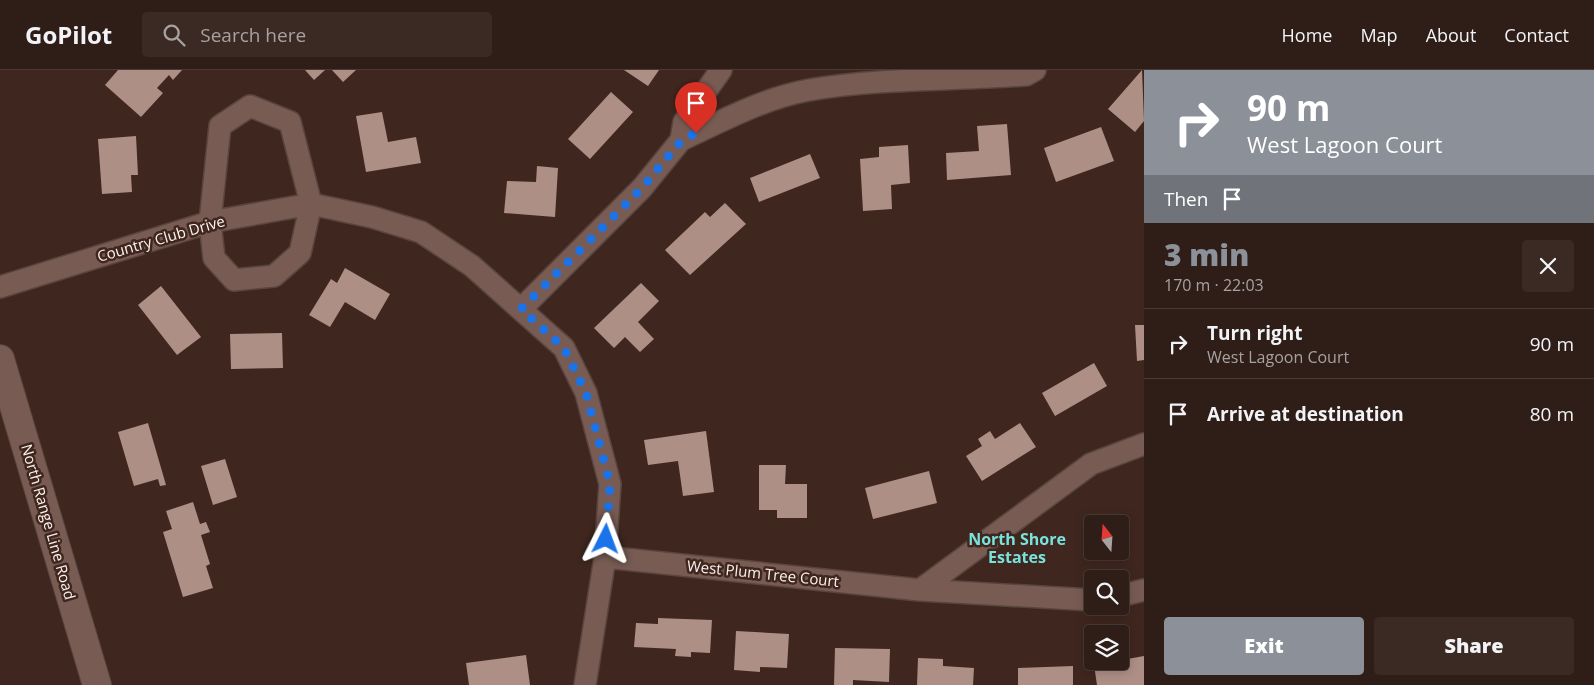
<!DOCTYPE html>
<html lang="en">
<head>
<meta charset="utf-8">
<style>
  body { margin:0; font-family:"Open Sans",sans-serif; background:#3b2a24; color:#f1f3f6; height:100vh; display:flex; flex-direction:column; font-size:19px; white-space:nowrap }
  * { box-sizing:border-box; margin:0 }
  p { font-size:16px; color:#a7a2a1 }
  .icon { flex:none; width:28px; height:28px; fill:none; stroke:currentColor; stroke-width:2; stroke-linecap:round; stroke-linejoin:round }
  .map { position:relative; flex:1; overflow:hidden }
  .details { display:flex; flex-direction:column; background:#2f1d17; width:450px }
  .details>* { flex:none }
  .hud { background:#8c9099; color:#fff; overflow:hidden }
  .needle { width:32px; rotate:343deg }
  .tools { position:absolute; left:1084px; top:445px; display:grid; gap:10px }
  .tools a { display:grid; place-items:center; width:45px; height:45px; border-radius:5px; background:#2f1d17; box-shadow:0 2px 12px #0003,0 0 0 1px #4a3b36; font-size:25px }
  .pin { position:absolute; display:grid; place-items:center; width:42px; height:42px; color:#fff; margin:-51px -21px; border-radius:50% 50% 50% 0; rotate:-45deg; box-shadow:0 0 5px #0007 }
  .pin .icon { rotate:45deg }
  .me { position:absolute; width:55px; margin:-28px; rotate:3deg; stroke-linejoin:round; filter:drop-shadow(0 0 4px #0008) }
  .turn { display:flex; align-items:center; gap:18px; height:105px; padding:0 20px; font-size:22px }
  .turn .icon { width:65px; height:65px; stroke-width:2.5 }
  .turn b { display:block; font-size:35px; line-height:42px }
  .then { display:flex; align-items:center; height:48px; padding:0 20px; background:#0003; gap:10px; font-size:19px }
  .round { display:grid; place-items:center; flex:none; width:52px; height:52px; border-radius:5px; background:#3b2a24 }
  .summary { display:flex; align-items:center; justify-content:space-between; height:85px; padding:0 20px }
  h1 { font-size:30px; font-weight:800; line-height:38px; color:#8c9099 }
  .primary-button { display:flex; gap:10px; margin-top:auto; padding:10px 20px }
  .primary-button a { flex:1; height:58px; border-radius:5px; background:#8c9099; color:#fff; font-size:20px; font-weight:800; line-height:58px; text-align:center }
  .primary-button a+a { background:#3b2a24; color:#f1f3f6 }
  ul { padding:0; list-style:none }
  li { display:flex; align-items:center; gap:15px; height:70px; padding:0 20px; border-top:1px solid #4a3b36 }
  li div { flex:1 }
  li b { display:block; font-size:19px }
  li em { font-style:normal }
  header { display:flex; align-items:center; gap:30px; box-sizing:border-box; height:70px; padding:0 25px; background:#2f1d17; border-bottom:1px solid #4a3b36 }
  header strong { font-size:24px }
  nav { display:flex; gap:28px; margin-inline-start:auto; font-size:18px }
  .search { width:350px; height:45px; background:#3b2a24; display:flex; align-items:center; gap:12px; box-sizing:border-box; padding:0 18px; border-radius:5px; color:#a7a2a1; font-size:19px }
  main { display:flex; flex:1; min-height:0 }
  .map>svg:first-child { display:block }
  .building { fill:#ad8f85 }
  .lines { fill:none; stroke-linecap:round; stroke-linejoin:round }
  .street-casing { stroke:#59453f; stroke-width:24 }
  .secondary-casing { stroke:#59453f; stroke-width:30 }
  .street { stroke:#785c53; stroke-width:21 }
  .secondary { stroke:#785c53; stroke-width:28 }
  .route { stroke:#1a73e8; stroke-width:9; stroke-dasharray:0 16.2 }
  .labels { text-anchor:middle; stroke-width:5; stroke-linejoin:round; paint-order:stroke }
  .street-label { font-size:15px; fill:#fef1ed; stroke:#3f271f }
  .neighbourhood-label { font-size:16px; font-weight:bold; fill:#79e3db; stroke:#3f271f }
</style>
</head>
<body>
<header>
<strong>GoPilot</strong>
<div class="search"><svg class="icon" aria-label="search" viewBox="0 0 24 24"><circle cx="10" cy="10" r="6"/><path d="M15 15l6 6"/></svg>Search here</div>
<nav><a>Home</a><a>Map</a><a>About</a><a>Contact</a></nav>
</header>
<main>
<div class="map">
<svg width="1144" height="615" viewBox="0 0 1144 615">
  <rect width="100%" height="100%" fill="#3f271f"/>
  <path class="building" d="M 118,0 L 182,0 L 173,10 L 169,5 L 157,18 L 163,23 L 141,47 L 105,15 Z
    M 305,0 L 325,0 L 314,10 Z
    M 332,0 L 356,0 L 343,12 Z
    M 624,0 L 659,0 L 648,16 Z
    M 1142,0 L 1144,51 L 1135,62 L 1108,39 Z
    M 611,22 L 633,42 L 590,89 L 568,69 Z
    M 382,42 L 388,72 L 416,67 L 421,93 L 366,102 L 356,46 Z
    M 1007,54 L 1011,105 L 947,110 L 946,83 L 979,81 L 977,56 Z
    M 1101,57 L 1114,91 L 1056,112 L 1044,78 Z
    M 136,66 L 138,105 L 131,105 L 132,122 L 102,124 L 98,69 Z
    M 908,75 L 910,113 L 891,115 L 892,139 L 863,141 L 860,89 L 879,87 L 879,77 Z
    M 810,84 L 820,108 L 759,132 L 750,108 Z
    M 537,96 L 558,98 L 555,147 L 504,143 L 507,111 L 536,112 Z
    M 725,133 L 746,154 L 690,205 L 665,180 L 705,142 L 710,147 Z
    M 345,198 L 390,224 L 375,250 L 345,232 L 330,257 L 309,245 L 331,209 L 337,213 Z
    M 641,213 L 659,231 L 638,252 L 654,269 L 640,282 L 625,267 L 614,278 L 594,258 Z
    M 161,216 L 201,267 L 177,285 L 138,235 Z
    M 1135,255 L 1144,255 L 1144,290 L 1137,291 Z
    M 282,263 L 283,298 L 231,299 L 230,264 Z
    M 1094,293 L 1107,316 L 1055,346 L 1042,323 Z
    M 148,353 L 166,415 L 160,416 L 158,409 L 134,416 L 118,362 Z
    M 1020,353 L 1036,377 L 982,411 L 966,386 L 982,376 L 978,369 L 990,361 L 995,369 Z
    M 706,361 L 714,422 L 683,426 L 678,391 L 648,395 L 644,370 Z
    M 225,389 L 237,427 L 213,435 L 201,396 Z
    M 759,395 L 786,395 L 785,414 L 807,414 L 807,448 L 777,448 L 777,440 L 759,440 Z
    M 929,401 L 937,433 L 873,449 L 865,418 Z
    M 193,432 L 200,454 L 206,452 L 210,462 L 201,465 L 210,494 L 206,496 L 213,518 L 183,527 L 163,462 L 172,459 L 166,441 Z
    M 658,548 L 712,550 L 710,583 L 691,582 L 691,587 L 675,586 L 676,579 L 634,577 L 636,553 L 658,554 Z
    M 736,561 L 789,564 L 787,598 L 760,597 L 760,602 L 734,600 Z
    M 835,578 L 890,579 L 889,612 L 853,610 L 853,615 L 834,615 Z
    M 526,585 L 530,615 L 469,615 L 466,593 Z
    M 1144,586 L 1144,615 L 1097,615 L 1094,595 Z
    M 918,588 L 943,589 L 943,596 L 974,598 L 973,615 L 917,615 Z
    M 1073,596 L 1073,615 L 1018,615 L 1018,598 Z"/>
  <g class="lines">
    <defs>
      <path id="street" d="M 721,0 L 684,52 L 681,70 C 722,51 764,28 809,20 C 880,8 954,10 1026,5 L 1035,0
        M 250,36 L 290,52 L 311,134 L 300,183 L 274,206 L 234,210 L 214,188 L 210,152 L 220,56 Z
        M 0,217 L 210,152 L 311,134 L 372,147 L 421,162 L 472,196 L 564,278 L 586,323 L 610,414 L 605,487 L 585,615
        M 521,239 L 642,118 L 681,70
        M 605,487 L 920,520
        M 1120,526 L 1144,520
        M 1092,530 L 920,520 L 1091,394 L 1144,374"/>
      <path id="secondary" d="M 0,289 L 97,615"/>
    </defs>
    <use href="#street" class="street-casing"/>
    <use href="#secondary" class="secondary-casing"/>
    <use href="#street" class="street"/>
    <use href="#secondary" class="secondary"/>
  </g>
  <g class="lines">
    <path class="route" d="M 606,469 L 610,414 L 586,323 L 564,278 L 521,239 L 642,118 L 682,70 L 696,63"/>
  </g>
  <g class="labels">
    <g class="street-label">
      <text transform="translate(161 169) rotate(-16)" y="5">Country Club Drive</text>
      <text transform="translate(48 452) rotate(74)" y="5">North Range Line Road</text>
      <text transform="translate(763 504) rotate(6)" y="5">West Plum Tree Court</text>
    </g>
    <g class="neighbourhood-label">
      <text x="1017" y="475">North Shore<tspan x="1017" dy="18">Estates</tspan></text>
    </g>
  </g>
</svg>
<div class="tools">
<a><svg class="needle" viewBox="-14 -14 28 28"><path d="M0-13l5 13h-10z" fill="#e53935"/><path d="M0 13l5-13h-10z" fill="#a7a2a1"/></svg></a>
<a><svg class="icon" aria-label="search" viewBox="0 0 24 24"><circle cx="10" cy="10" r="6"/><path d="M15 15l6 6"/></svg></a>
<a><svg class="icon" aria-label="layers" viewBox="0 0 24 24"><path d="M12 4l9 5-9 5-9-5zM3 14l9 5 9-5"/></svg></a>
</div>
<div class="pin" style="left:696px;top:63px;background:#d93025"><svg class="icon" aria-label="arrive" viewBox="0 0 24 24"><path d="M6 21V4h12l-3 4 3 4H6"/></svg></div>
<svg class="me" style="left:606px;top:469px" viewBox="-20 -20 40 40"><path d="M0-17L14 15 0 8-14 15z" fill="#1a73e8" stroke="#fff" stroke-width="4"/></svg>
</div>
<section class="details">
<div class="hud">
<div class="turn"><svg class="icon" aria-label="right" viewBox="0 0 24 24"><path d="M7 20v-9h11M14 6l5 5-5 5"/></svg><div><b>90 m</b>West Lagoon Court</div></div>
<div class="then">Then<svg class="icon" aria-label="arrive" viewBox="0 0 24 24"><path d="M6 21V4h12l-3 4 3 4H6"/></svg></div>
</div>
<div class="summary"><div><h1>3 min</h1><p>170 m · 22:03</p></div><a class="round"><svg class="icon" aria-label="close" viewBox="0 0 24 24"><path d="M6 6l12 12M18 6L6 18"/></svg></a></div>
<ul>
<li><svg class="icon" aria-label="right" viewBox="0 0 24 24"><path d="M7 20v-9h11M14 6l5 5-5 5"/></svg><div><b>Turn right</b><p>West Lagoon Court</p></div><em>90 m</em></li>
<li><svg class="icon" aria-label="arrive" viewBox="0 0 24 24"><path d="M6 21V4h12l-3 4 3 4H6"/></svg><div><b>Arrive at destination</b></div><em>80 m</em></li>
</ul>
<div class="primary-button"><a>Exit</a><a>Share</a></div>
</section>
</main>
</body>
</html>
